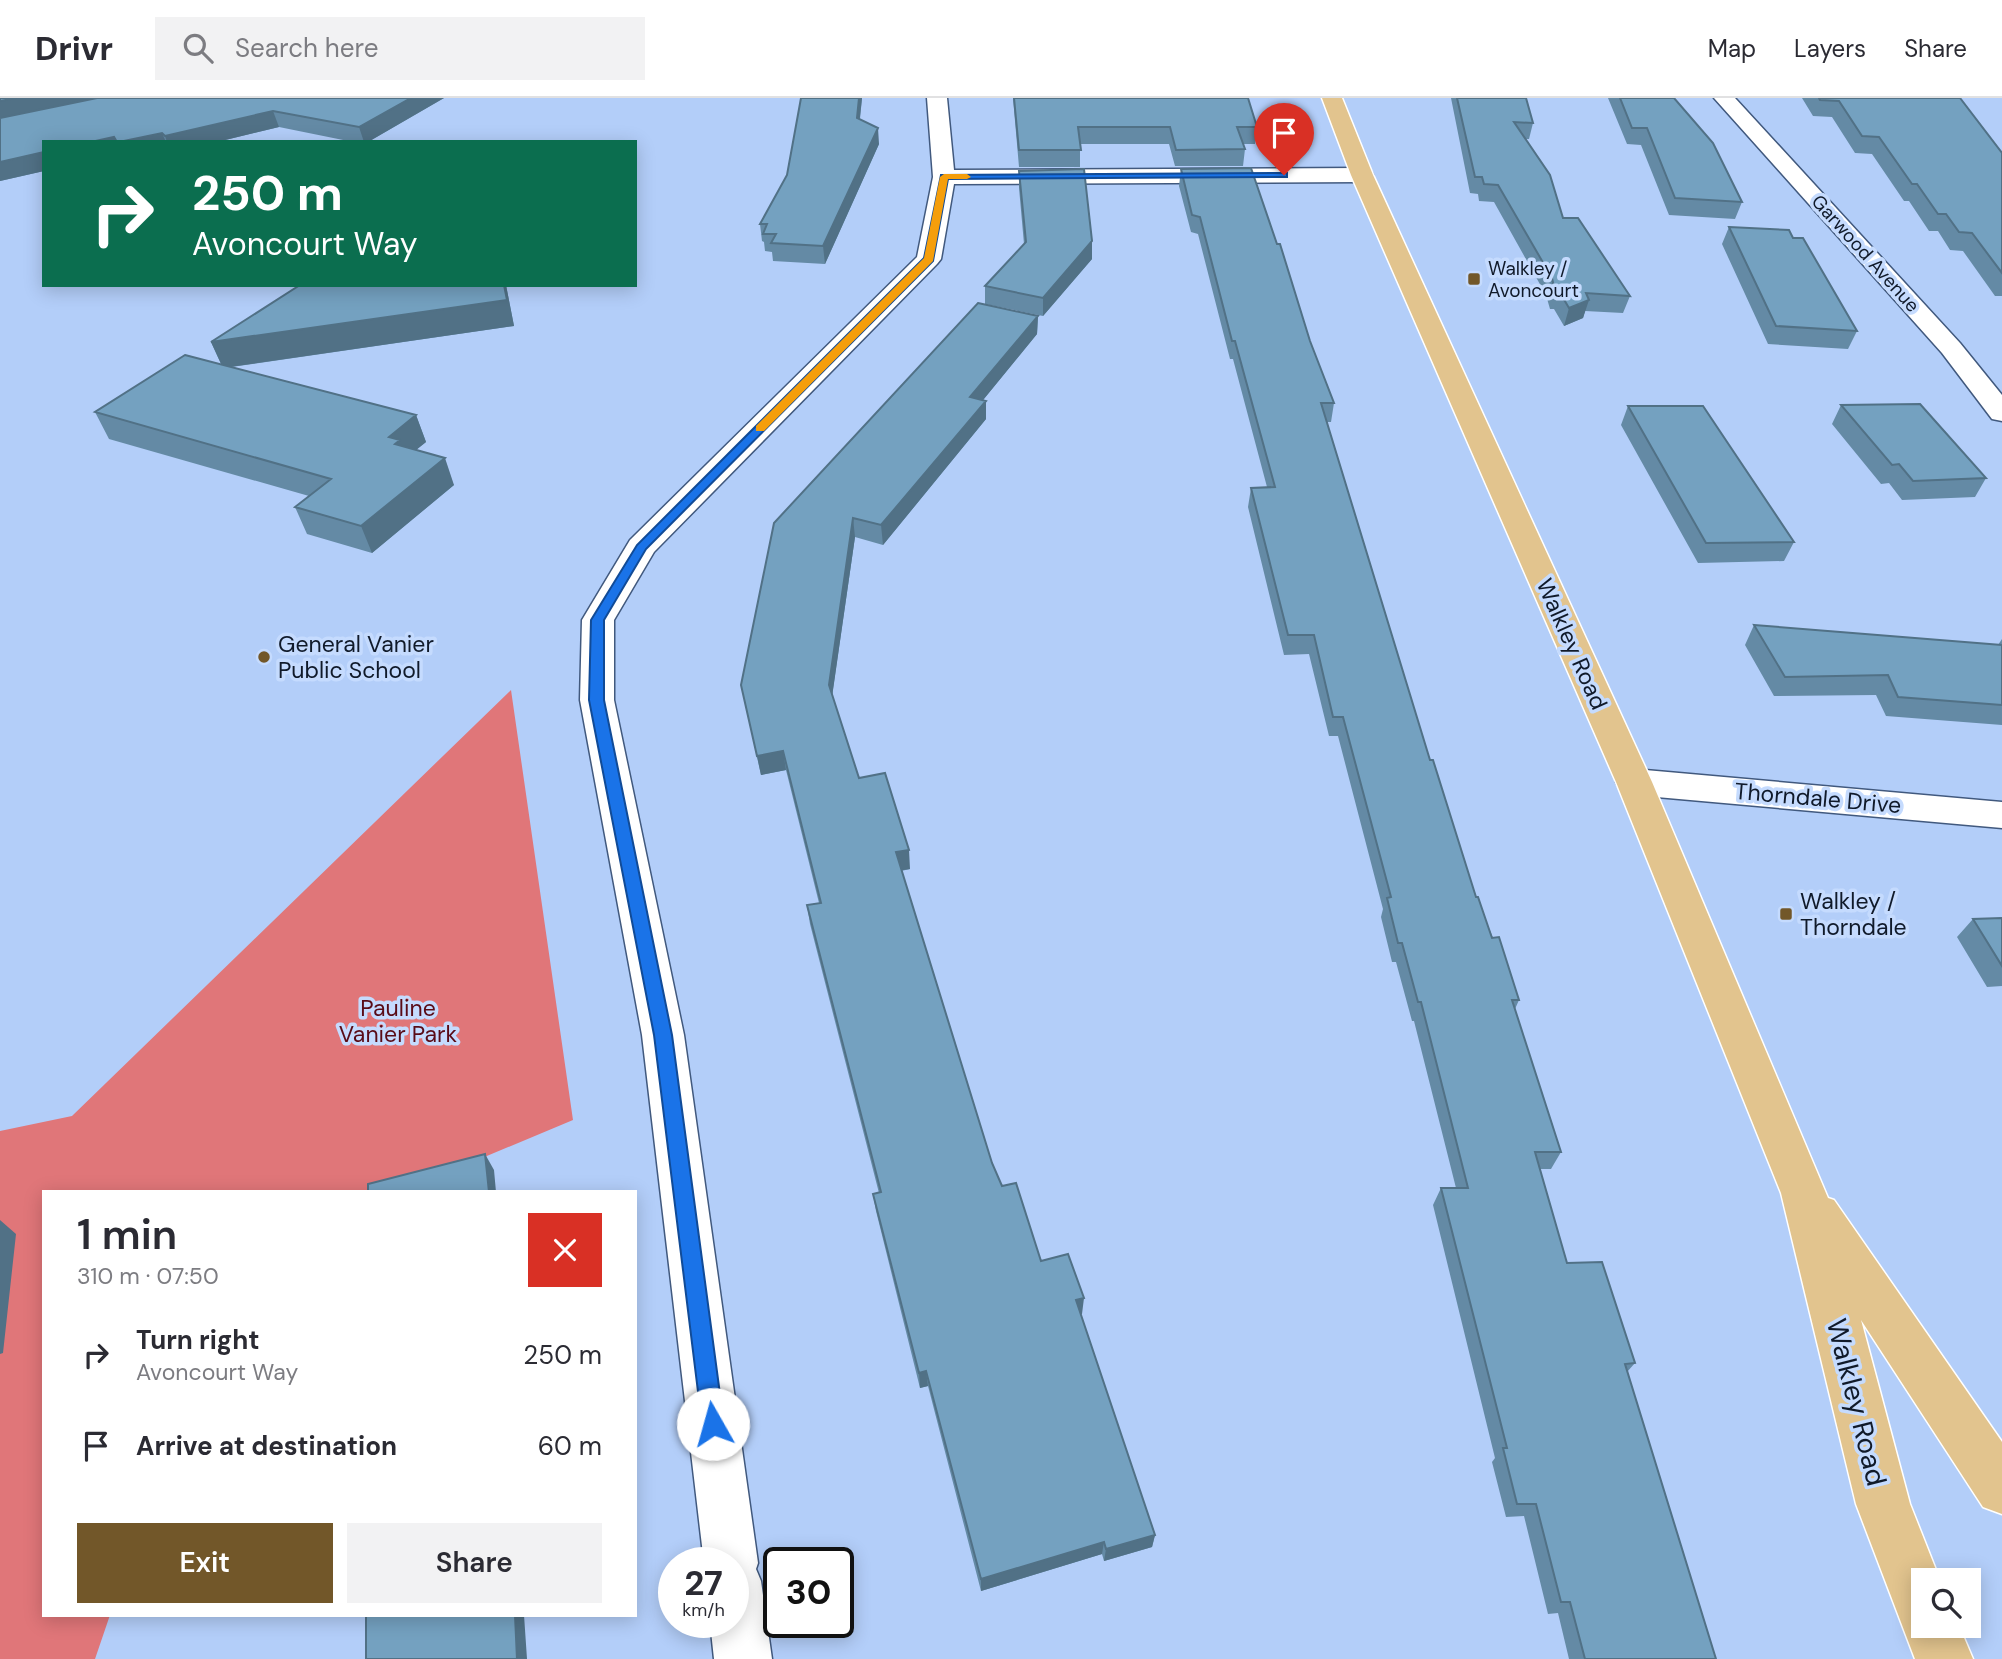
<!DOCTYPE html>
<html lang="en">
<head>
<meta charset="utf-8">
<style>
  body { margin:0; font-family:"DM Sans",sans-serif; background:#f2f2f3; color:#2b2b33; height:100vh; display:flex; flex-direction:column; font-size:26px; white-space:nowrap }
  * { box-sizing:border-box; margin:0 }
  p { font-size:23px; color:#7c7c81 }
  .icon { flex:none; width:38px; height:38px; fill:none; stroke:currentColor; stroke-width:2; stroke-linecap:round; stroke-linejoin:round }
  .map { position:relative; flex:1; overflow:hidden }
  .panel { position:absolute; left:42px; top:1092px; width:595px; height:427px; display:flex; flex-direction:column; background:#fff; border-radius:0px; box-shadow:0 4px 18px #0003 }
  .panel>* { flex:none }
  .hud { position:absolute; left:42px; top:42px; width:595px; height:147px; border-radius:0px; box-shadow:0 4px 18px #0003; background:#0b6e4f; color:#fff; overflow:hidden }
  .tools { position:absolute; left:1911px; top:1470px; display:grid; gap:14px }
  .tools a { display:grid; place-items:center; width:70px; height:70px; border-radius:0px; background:#fff; box-shadow:0 4px 18px #0003; font-size:35px }
  .speed { position:absolute; left:658px; top:1449px; display:flex; gap:14px; font-size:35px; font-weight:700; text-align:center }
  .speed>* { display:grid; place-content:center; width:91px; height:91px; border-radius:50%; background:#fff; box-shadow:0 4px 18px #0003; line-height:1 }
  .speed small { font-size:18px; font-weight:400 }
  .speed .limit { border:4px solid #111; border-radius:10px; background:#fff; color:#111 }
  .pin { position:absolute; display:grid; place-items:center; width:60px; height:60px; color:#fff; margin:-72px -30px; border-radius:50% 50% 50% 0; rotate:-45deg; box-shadow:0 0 7px #0007 }
  .pin .icon { rotate:45deg }
  .me { position:absolute; width:77px; margin:-38px; rotate:353deg; stroke-linejoin:round; filter:drop-shadow(0 0 5px #0008) }
  .turn { display:flex; align-items:center; gap:24px; height:147px; padding:0 35px; font-size:32px }
  .turn .icon { width:91px; height:91px; stroke-width:2.5 }
  .turn b { display:block; font-size:49px; line-height:60px }
  .round { display:grid; place-items:center; flex:none; width:74px; height:74px; border-radius:0px; background:#f2f2f3 }
  .overview { display:flex; align-items:center; justify-content:space-between; height:119px; padding:0 35px }
  h1 { font-size:42px; font-weight:600; line-height:52px }
  .cta { display:flex; gap:14px; margin-top:auto; padding:14px 35px }
  .cta a { flex:1; height:80px; border-radius:0px; background:#725729; color:#fff; font-size:28px; font-weight:600; line-height:80px; text-align:center }
  .cta a+a { background:#f2f2f3; color:#2b2b33 }
  ul { padding:0; list-style:none }
  li { display:flex; align-items:center; gap:21px; height:91px; padding:0 35px }
  li div { flex:1 }
  li b { display:block; font-size:26px }
  li em { font-style:normal }
  header { display:flex; align-items:center; gap:42px; box-sizing:border-box; height:98px; padding:0 35px; background:#fff; border-bottom:2px solid #e1e1e2 }
  header strong { font-size:33px }
  nav { display:flex; gap:38px; margin-inline-start:auto; font-size:24px }
  .search { width:490px; height:63px; background:#f2f2f3; display:flex; align-items:center; gap:18px; box-sizing:border-box; padding:0 24px; border-radius:0px; color:#7c7c81; font-size:26px }
  .map>svg:first-child { display:block }
  .green { fill:#e07679 }
  .lines { fill:none; stroke-linecap:round; stroke-linejoin:round }
  .minor-casing { stroke:#41597e; stroke-width:3 }
  .major-casing { stroke:#fff; stroke-width:3 }
  .minor { fill:#fff; fill-rule:evenodd }
  .major { fill:#e2c48e; fill-rule:evenodd }
  .wall { fill:#648aa5 }
  .shaded-wall { fill:#517186 }
  .building { fill:#74a1c0; stroke:#517186; stroke-width:2 }
  .route { fill:#1a73e8; stroke:#114b97; stroke-width:2 }
  .slow { fill:#f59e0b }
  .poi-dot { fill:#725729; stroke:#c5dbfe; stroke-width:2.5 }
  .labels { text-anchor:middle; stroke-width:7; stroke-linejoin:round; paint-order:stroke }
  .far-street-label { font-size:19px; fill:#101a2a; stroke:#c5dbfe }
  .far-poi-label { font-size:19px; fill:#101a2a; stroke:#c5dbfe; text-anchor:start }
  .poi-label { font-size:23px; fill:#101a2a; stroke:#c5dbfe; text-anchor:start }
  .street-label { font-size:23px; fill:#101a2a; stroke:#c5dbfe }
  .park-label { font-size:23px; fill:#590b17; stroke:#c5dbfe }
  .near-street-label { font-size:28px; fill:#101a2a; stroke:#c5dbfe }
</style>
</head>
<body>
<header>
<strong>Drivr</strong>
<div class="search"><svg class="icon" aria-label="search" viewBox="0 0 24 24"><circle cx="10" cy="10" r="6"/><path d="M15 15l6 6"/></svg>Search here</div>
<nav><a>Map</a><a>Layers</a><a>Share</a></nav>
</header>
<div class="map">
<svg width="2002" height="1561" viewBox="0 0 2002 1561">
  <rect width="100%" height="100%" fill="#b3cef9"/>
  <path class="green" d="M 511,592 L 573,1022 L 401,1094 L 44,1094 L 44,1517 L 110,1517 L 95,1561 L 0,1561 L 0,1033 L 72,1018 Z"/>
  <g class="lines">
    <defs>
      <path id="minor" d="M 927,0 L 947,0 L 954,72 L 1362,70 L 1370,72 L 1373,77 L 1370,82 L 1362,84 L 954,86 L 941,161 L 937,166 L 654,454 L 614,522 L 614,602 L 684,937 L 758,1465 L 756,1471 L 761,1483 L 772,1561 L 714,1561 L 710,1524 L 733,1524 L 733,1465 L 704,1465 L 642,937 L 580,602 L 582,522 L 630,442 L 917,159 L 933,79 Z
        M 1714,0 L 1735,0 L 1960,245 L 2002,297 L 2002,323 L 1992,321 L 1942,255 Z
        M 1634,671 L 2002,704 L 2002,730 L 1634,697 L 1621,693 L 1616,684 L 1621,675 Z"/>
      <path id="major" d="M 1322,0 L 1342,0 L 1373,77 L 1652,684 L 1828,1100 L 1834,1102 L 2002,1344 L 2002,1416 L 1983,1409 L 1861,1222 L 1910,1406 L 1940,1482 L 1923,1482 L 1923,1528 L 1959,1528 L 1973,1561 L 1915,1561 L 1856,1406 L 1781,1095 L 1616,684 L 1351,77 Z"/>
    </defs>
    <use href="#minor" class="minor-casing"/>
    <use href="#major" class="major-casing"/>
    <use href="#minor" class="minor"/>
    <use href="#major" class="major"/>
  </g>
  <path class="wall" d="M 0,0 L 444,0 L 368,44 L 353,44 L 279,29 L 217,44 L 44,44 L 44,73 L 0,83 Z
    M 801,0 L 862,0 L 860,21 L 879,46 L 825,166 L 773,163 L 772,154 L 765,153 L 764,144 L 762,143 L 760,126 L 787,77 Z
    M 1013,0 L 1248,0 L 1257,29 L 1255,46 L 1243,46 L 1245,51 L 1243,68 L 1175,68 L 1169,46 L 1080,46 L 1080,69 L 1019,69 Z
    M 1451,0 L 1526,0 L 1533,25 L 1529,41 L 1526,41 L 1563,120 L 1630,198 L 1623,215 L 1585,213 L 1583,220 L 1564,228 L 1554,211 L 1550,211 L 1546,197 L 1494,104 L 1479,103 L 1478,96 L 1470,95 Z
    M 1608,0 L 1674,0 L 1742,104 L 1735,121 L 1669,117 L 1641,47 L 1627,46 Z
    M 1802,0 L 1960,0 L 2002,55 L 2002,198 L 1995,198 L 1963,153 L 1950,152 L 1938,133 L 1929,133 L 1909,103 L 1904,103 L 1872,56 L 1855,55 L 1832,19 L 1813,18 Z
    M 1181,71 L 1310,243 L 1334,305 L 1331,324 L 1327,324 L 1430,662 L 1476,799 L 1519,902 L 1515,911 L 1561,1054 L 1551,1071 L 1540,1071 L 1567,1165 L 1635,1265 L 1627,1274 L 1716,1561 L 1569,1561 L 1558,1515 L 1548,1516 L 1524,1418 L 1506,1419 L 1492,1364 L 1495,1360 L 1433,1107 L 1441,1090 L 1456,1090 L 1414,923 L 1412,923 L 1396,864 L 1392,864 L 1381,819 L 1383,811 L 1338,638 L 1329,638 L 1309,556 L 1284,557 L 1248,409 L 1251,390 L 1267,389 L 1233,261 L 1230,261 L 1198,136 L 1191,134 L 1179,88 Z
    M 1019,73 L 1092,161 L 1043,218 L 985,206 L 985,188 L 1024,146 L 1019,90 Z
    M 1729,129 L 1857,233 L 1848,251 L 1768,246 L 1722,146 Z
    M 300,187 L 506,187 L 514,228 L 231,269 L 416,317 L 426,344 L 416,352 L 454,387 L 372,455 L 307,436 L 295,409 L 309,398 L 109,341 L 95,314 L 221,266 L 211,244 Z
    M 1038,218 L 1037,236 L 983,302 L 986,321 L 883,447 L 855,439 L 832,598 L 859,680 L 910,771 L 901,773 L 992,1065 L 1002,1088 L 1041,1163 L 1082,1216 L 1080,1216 L 1155,1437 L 1152,1449 L 1104,1463 L 1102,1456 L 981,1493 L 928,1288 L 920,1290 L 876,1113 L 873,1096 L 879,1095 L 810,826 L 807,807 L 819,805 L 786,672 L 761,677 L 741,587 L 774,425 Z
    M 1841,307 L 1986,380 L 1975,399 L 1902,402 L 1889,385 L 1881,386 L 1832,326 Z
    M 1628,308 L 1794,444 L 1784,463 L 1698,465 L 1621,327 Z
    M 1754,527 L 1998,547 L 2002,541 L 2002,627 L 1886,618 L 1876,597 L 1774,598 L 1745,547 Z
    M 2002,820 L 2002,888 L 1987,889 L 1957,839 L 1973,821 Z"/>
  <path class="shaded-wall" d="M 16,0 L 100,0 L 0,21 L 0,3 Z
    M 411,0 L 444,0 L 368,44 L 364,44 L 359,29 Z
    M 859,0 L 862,0 L 858,36 L 857,20 Z
    M 273,13 L 279,29 L 217,44 L 167,44 L 165,38 Z
    M 878,30 L 879,46 L 825,166 L 823,148 Z
    M 162,35 L 166,44 L 119,44 Z
    M 114,39 L 116,44 L 91,44 Z
    M 44,54 L 44,73 L 0,83 L 0,64 Z
    M 1092,143 L 1092,161 L 1043,218 L 1043,200 Z
    M 504,187 L 506,187 L 514,228 L 223,270 L 211,244 Z
    M 1589,202 L 1583,220 L 1564,228 L 1569,210 Z
    M 1038,218 L 1037,236 L 970,318 L 970,299 Z
    M 986,303 L 986,321 L 883,447 L 881,427 Z
    M 416,317 L 426,344 L 406,360 L 389,339 Z
    M 445,360 L 454,387 L 372,455 L 361,428 Z
    M 853,420 L 855,439 L 831,606 L 829,587 Z
    M 783,653 L 786,672 L 761,677 L 757,658 Z
    M 909,752 L 910,771 L 897,773 L 896,754 Z
    M 485,1056 L 494,1072 L 496,1094 L 489,1094 Z
    M 0,1122 L 16,1136 L 3,1255 L 0,1256 Z
    M 1084,1200 L 1082,1216 L 1074,1218 L 1076,1202 Z
    M 926,1273 L 928,1288 L 920,1290 L 919,1275 Z
    M 1155,1437 L 1152,1449 L 1104,1463 L 1106,1451 Z
    M 1104,1444 L 1102,1456 L 981,1493 L 981,1481 Z
    M 515,1517 L 524,1517 L 527,1561 L 517,1561 Z"/>
  <path class="building" d="M 0,0 L 16,0 L 0,3 Z
    M 97,0 L 411,0 L 359,29 L 273,13 L 165,38 L 162,35 L 119,44 L 117,44 L 114,39 L 91,44 L 44,44 L 44,54 L 0,64 L 0,20 Z
    M 801,0 L 859,0 L 857,20 L 878,30 L 823,148 L 771,145 L 776,136 L 763,136 L 767,126 L 760,126 L 787,77 Z
    M 1014,0 L 1248,0 L 1257,29 L 1237,29 L 1245,51 L 1176,52 L 1170,29 L 1078,29 L 1081,52 L 1019,52 Z
    M 1457,0 L 1526,0 L 1533,25 L 1514,24 L 1550,77 L 1563,120 L 1578,120 L 1630,198 L 1586,195 L 1589,202 L 1569,210 L 1559,193 L 1555,193 L 1552,180 L 1498,87 L 1484,86 L 1482,79 L 1475,79 Z
    M 1620,0 L 1674,0 L 1713,45 L 1742,104 L 1675,100 L 1647,30 L 1632,30 Z
    M 1819,0 L 1960,0 L 2002,55 L 2002,175 L 1972,135 L 1959,134 L 1946,116 L 1938,116 L 1917,86 L 1912,86 L 1879,39 L 1862,38 L 1839,3 L 1820,2 Z
    M 1251,70 L 1277,146 L 1280,146 L 1310,243 L 1334,305 L 1321,305 L 1430,662 L 1433,662 L 1476,799 L 1478,799 L 1492,840 L 1499,839 L 1519,902 L 1512,902 L 1561,1054 L 1535,1054 L 1567,1165 L 1602,1164 L 1635,1265 L 1625,1266 L 1716,1561 L 1585,1561 L 1570,1504 L 1561,1504 L 1536,1406 L 1517,1406 L 1503,1350 L 1507,1350 L 1441,1090 L 1468,1090 L 1421,904 L 1418,904 L 1402,845 L 1398,845 L 1387,800 L 1391,799 L 1343,619 L 1333,619 L 1314,537 L 1288,537 L 1251,390 L 1275,389 L 1235,243 L 1232,243 L 1200,119 L 1192,117 L 1181,71 Z
    M 1084,71 L 1092,143 L 1043,200 L 985,188 L 1026,144 L 1019,73 Z
    M 1729,129 L 1789,132 L 1793,140 L 1803,140 L 1857,233 L 1776,228 Z
    M 300,187 L 504,187 L 507,202 L 211,244 Z
    M 978,205 L 1038,218 L 970,299 L 986,303 L 881,427 L 853,420 L 829,587 L 859,680 L 885,675 L 909,752 L 896,754 L 992,1065 L 1002,1088 L 1016,1085 L 1041,1163 L 1068,1156 L 1084,1200 L 1076,1202 L 1155,1437 L 1106,1451 L 1104,1444 L 981,1481 L 926,1273 L 919,1275 L 873,1096 L 881,1094 L 807,807 L 821,805 L 783,653 L 757,658 L 741,587 L 774,425 Z
    M 185,257 L 416,317 L 389,339 L 400,342 L 395,346 L 445,360 L 361,428 L 295,409 L 331,381 L 95,314 Z
    M 1920,306 L 1986,380 L 1913,383 L 1899,366 L 1892,367 L 1841,307 Z
    M 1628,308 L 1703,308 L 1794,444 L 1706,445 Z
    M 1754,527 L 2002,547 L 2002,607 L 1898,599 L 1888,577 L 1785,579 Z
    M 2002,820 L 2002,868 L 1973,821 Z
    M 485,1056 L 489,1094 L 368,1094 L 368,1086 Z
    M 366,1517 L 515,1517 L 517,1561 L 366,1561 Z"/>
  <path class="route" d="M 1284,75 L 1287,75 L 1287,79 L 948,81 L 933,163 L 646,451 L 604,522 L 604,602 L 672,937 L 724,1326 L 720,1333 L 713,1337 L 705,1333 L 702,1326 L 654,937 L 589,602 L 591,522 L 637,447 L 924,160 L 941,77 Z"/>
  <path class="slow" d="M 944,76 L 967,76 L 971,79 L 967,81 L 948,81 L 933,163 L 764,333 L 756,333 L 756,328 L 924,160 L 940,79 Z"/>
  <g class="poi-dot">
    <rect x="1467" y="174" width="14" height="14" rx="3.5"/>
    <circle cx="264" cy="559" r="7"/>
    <rect x="1779" y="809" width="14" height="14" rx="3.5"/>
  </g>
  <g class="labels">
    <g class="far-street-label">
      <text transform="translate(1866 155) rotate(48)" y="7">Garwood Avenue</text>
    </g>
    <g class="far-poi-label">
      <text x="1488" y="177">Walkley /<tspan x="1488" dy="22">Avoncourt</tspan></text>
    </g>
    <g class="poi-label">
      <text x="278" y="554">General Vanier<tspan x="278" dy="26">Public School</tspan></text>
      <text x="1800" y="811">Walkley /<tspan x="1800" dy="26">Thorndale</tspan></text>
    </g>
    <g class="street-label">
      <text transform="translate(1572 546) rotate(66)" y="8">Walkley Road</text>
      <text transform="translate(1818 700) rotate(5)" y="8">Thorndale Drive</text>
    </g>
    <g class="park-label">
      <text x="398" y="918">Pauline<tspan x="398" dy="26">Vanier Park</tspan></text>
    </g>
    <g class="near-street-label">
      <text transform="translate(1857 1304) rotate(76)" y="10">Walkley Road</text>
    </g>
  </g>
</svg>
<div class="tools">
<a><svg class="icon" aria-label="search" viewBox="0 0 24 24"><circle cx="10" cy="10" r="6"/><path d="M15 15l6 6"/></svg></a>
</div>
<div class="speed"><div>27<small>km/h</small></div><div class="limit">30</div></div>
<div class="pin" style="left:1284px;top:77px;background:#d93025"><svg class="icon" aria-label="arrive" viewBox="0 0 24 24"><path d="M6 21V4h12l-3 4 3 4H6"/></svg></div>
<svg class="me" style="left:713px;top:1326px" viewBox="-20 -20 40 40"><circle r="19" fill="#fff"/><path d="M0-13L10 11 0 6-10 11z" fill="#1a73e8"/></svg>
<div class="hud">
<div class="turn"><svg class="icon" aria-label="right" viewBox="0 0 24 24"><path d="M7 20v-9h11M14 6l5 5-5 5"/></svg><div><b>250 m</b>Avoncourt Way</div></div>
</div>
<section class="panel">
<div class="overview"><div><h1>1 min</h1><p>310 m · 07:50</p></div><a class="round" style="background:#d93025;color:#fff"><svg class="icon" aria-label="close" viewBox="0 0 24 24"><path d="M6 6l12 12M18 6L6 18"/></svg></a></div>
<ul>
<li><svg class="icon" aria-label="right" viewBox="0 0 24 24"><path d="M7 20v-9h11M14 6l5 5-5 5"/></svg><div><b>Turn right</b><p>Avoncourt Way</p></div><em>250 m</em></li>
<li><svg class="icon" aria-label="arrive" viewBox="0 0 24 24"><path d="M6 21V4h12l-3 4 3 4H6"/></svg><div><b>Arrive at destination</b></div><em>60 m</em></li>
</ul>
<div class="cta"><a>Exit</a><a>Share</a></div>
</section>
</div>
</body>
</html>
